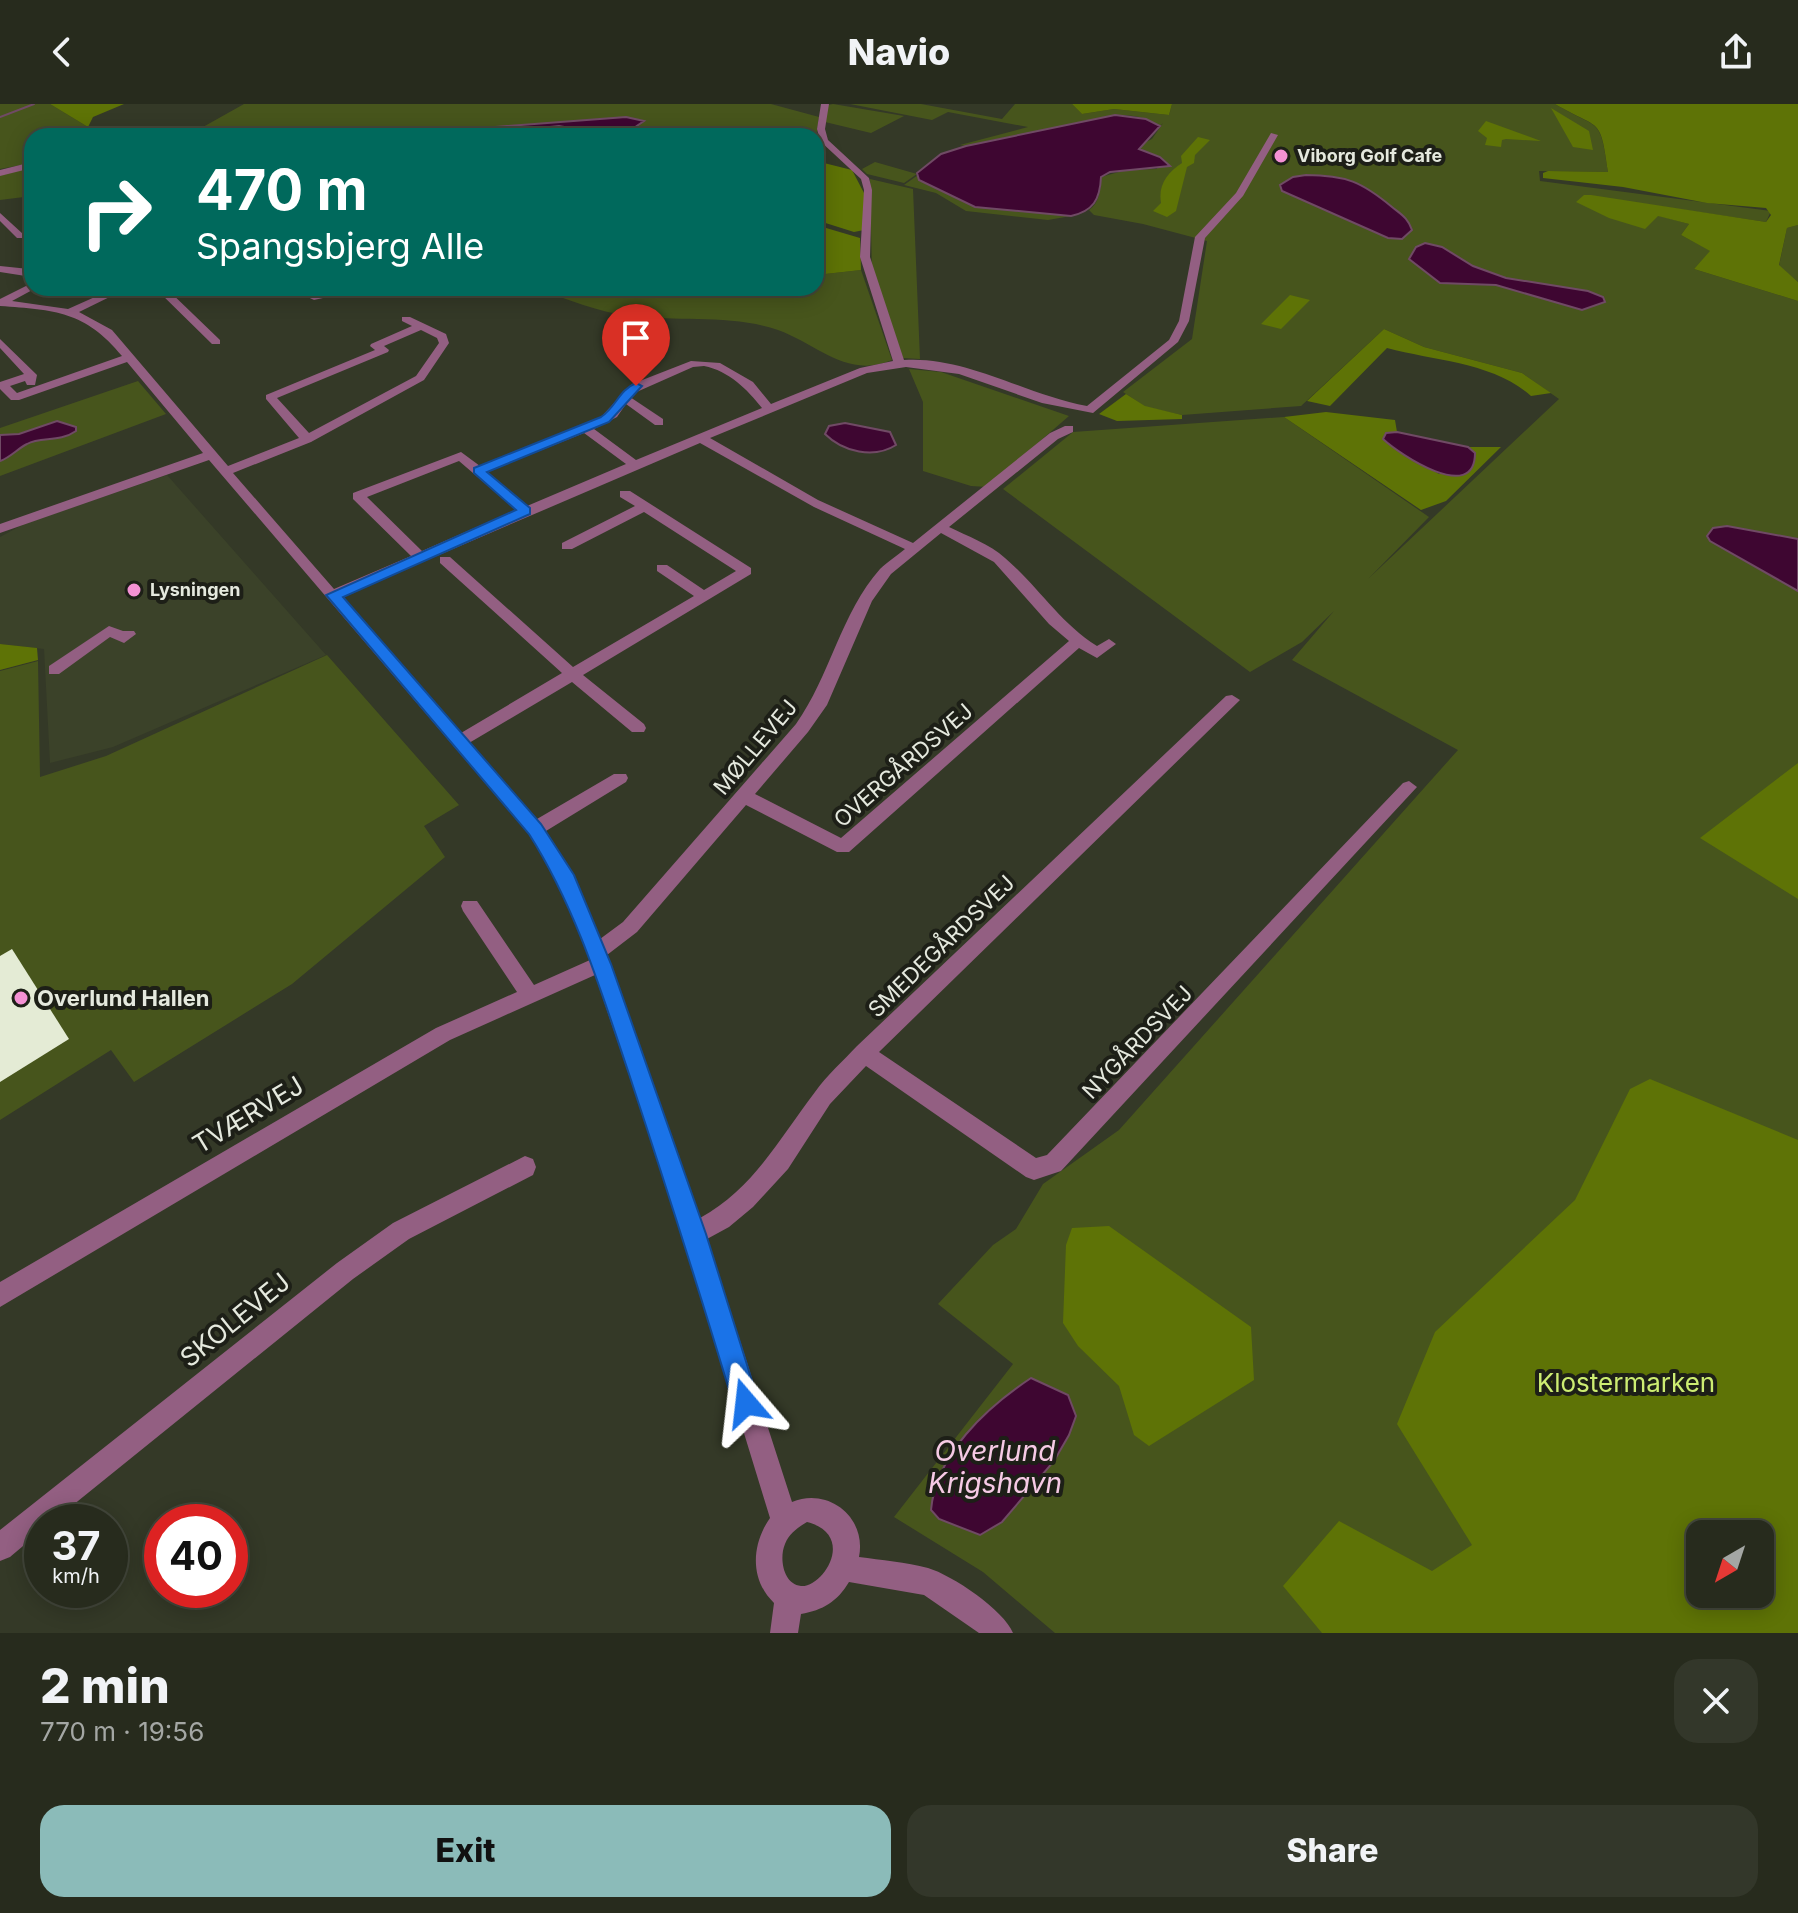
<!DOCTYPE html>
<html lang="en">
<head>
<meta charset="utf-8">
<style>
  body { margin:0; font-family:Inter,sans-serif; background:#33372a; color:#f1f3f6; height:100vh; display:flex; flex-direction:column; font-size:30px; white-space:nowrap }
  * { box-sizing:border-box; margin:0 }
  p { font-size:26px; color:#a4a7a4 }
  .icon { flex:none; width:44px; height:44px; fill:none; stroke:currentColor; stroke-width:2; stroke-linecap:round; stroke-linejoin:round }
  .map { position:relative; height:1529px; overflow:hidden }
  .sheet { display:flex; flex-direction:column; background:#272b1d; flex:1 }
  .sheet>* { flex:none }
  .guide { position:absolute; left:24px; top:24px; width:800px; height:168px; border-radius:24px; box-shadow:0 4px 20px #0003,0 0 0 2px #43473b; background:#00695c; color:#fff; overflow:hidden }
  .needle { width:52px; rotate:219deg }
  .fabs { position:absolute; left:1686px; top:1416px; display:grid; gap:16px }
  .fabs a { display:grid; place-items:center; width:88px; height:88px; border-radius:16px; background:#272b1d; box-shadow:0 4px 20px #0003,0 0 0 2px #43473b; font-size:40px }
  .speed { position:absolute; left:24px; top:1400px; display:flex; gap:16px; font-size:40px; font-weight:700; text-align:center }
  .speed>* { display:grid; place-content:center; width:104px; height:104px; border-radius:50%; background:#272b1d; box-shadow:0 4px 20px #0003,0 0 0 2px #43473b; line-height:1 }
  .speed small { font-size:20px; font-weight:400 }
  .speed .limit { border:12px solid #d22; background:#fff; color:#111 }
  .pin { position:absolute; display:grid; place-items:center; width:68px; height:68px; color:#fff; margin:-82px -34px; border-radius:50% 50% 50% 0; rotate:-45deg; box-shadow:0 0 8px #0007 }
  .pin .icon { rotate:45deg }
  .me { position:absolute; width:88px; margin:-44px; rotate:343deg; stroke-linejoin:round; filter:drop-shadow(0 0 6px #0008) }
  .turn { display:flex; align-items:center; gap:28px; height:168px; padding:0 40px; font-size:36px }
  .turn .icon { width:104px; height:104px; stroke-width:2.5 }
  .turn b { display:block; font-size:56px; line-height:68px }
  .round { display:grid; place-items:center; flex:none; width:84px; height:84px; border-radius:24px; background:#33372a }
  .headline { display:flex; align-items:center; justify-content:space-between; height:136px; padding:0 40px }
  h1 { font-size:48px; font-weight:800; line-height:60px }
  .button { display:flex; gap:16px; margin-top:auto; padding:16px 40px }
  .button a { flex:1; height:92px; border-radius:24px; background:#8bbbb9; color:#111; font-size:32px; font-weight:800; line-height:92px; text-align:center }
  .button a+a { background:#33372a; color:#f1f3f6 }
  header { display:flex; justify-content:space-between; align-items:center; height:104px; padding:0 40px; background:#272b1d; font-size:36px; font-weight:800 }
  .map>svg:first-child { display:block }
  .built { fill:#3b4229 }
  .green { fill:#47551c; fill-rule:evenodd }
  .forest { fill:#5e7306; fill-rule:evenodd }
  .water { fill:#3e0631; stroke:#704a65; stroke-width:2 }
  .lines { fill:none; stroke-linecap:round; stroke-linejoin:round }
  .stream { stroke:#704a65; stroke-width:2 }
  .building { fill:#e4ebd5 }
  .minor { fill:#935f82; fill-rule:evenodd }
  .route { fill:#1a73e8; stroke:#114b97; stroke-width:2 }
  .poi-dot { fill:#f491d4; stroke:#1d1f17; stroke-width:3 }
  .labels { text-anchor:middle; stroke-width:8; stroke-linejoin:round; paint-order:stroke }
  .far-poi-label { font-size:18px; font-weight:bold; fill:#e5e9de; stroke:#1d1f17; text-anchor:start }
  .street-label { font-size:22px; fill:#e5e9de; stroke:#1d1f17 }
  .poi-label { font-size:22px; font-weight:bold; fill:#e5e9de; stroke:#1d1f17; text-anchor:start }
  .near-street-label { font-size:26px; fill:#e5e9de; stroke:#1d1f17 }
  .near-park-label { font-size:26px; fill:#cded72; stroke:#1d1f17 }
  .near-water-label { font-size:28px; font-style:italic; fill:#f6cae5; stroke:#1d1f17 }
</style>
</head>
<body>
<header><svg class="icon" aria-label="back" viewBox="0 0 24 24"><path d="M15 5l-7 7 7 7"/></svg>Navio<svg class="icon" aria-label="share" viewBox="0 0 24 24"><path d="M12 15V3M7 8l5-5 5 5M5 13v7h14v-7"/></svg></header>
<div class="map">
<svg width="1798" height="1529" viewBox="0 0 1798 1529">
  <rect width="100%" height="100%" fill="#343927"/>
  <path class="built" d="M 167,371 L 326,551 L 113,643 L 50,659 L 44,545 L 0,540 L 0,433 L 24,420 Z"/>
  <path class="green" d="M 0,0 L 50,0 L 88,23 L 85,32 L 32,32 L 32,59 L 0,65 Z
    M 244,0 L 771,0 L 819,13 L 816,34 L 781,27 L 765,32 L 717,32 L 679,22 L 677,32 L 259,32 L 203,23 Z
    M 833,0 L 904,12 L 871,29 L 825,18 L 828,1 Z
    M 850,0 L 921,0 L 1002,15 L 1015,0 L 1072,0 L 1082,10 L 1114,5 L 1169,11 L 1172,0 L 1555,0 C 1600,27 1600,11 1608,68 L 1539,67 L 1540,77 L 1771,107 L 1766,118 L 1584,91 L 1689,120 L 1681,131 L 1711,147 L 1694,165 L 1798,197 L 1798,1529 L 1055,1529 L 983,1468 L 894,1413 L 1013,1260 L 938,1200 L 993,1141 L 1016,1125 L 1043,1080 L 1119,1026 L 1458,646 L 1292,556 L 1334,507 L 1302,538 L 1250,568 L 1003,385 L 1073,328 L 1284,313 L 1429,413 L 1368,475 L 1559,295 L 1522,269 L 1424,243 L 1384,225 L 1301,302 L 1182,311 L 1146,303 L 1123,288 L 1192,235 L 1207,137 L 1143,120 L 1094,111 L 1089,106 C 1099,100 1101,85 1101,73 L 1126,66 L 1157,65 L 1160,53 L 1139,46 L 1140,41 L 1152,35 L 1163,19 L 1160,22 C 1124,0 1093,18 1058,24 C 1027,30 997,34 966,42 L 960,41 L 1028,23 L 948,8 L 932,16 ZM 1700,1430 L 1760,1430 L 1760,1490 L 1700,1490 Z
    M 875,58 L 917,70 L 904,79 L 867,70 L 862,65 Z
    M 32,63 L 32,92 L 0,96 L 0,71 Z
    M 918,71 L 919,76 L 975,103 L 1071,112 L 1048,116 L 966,107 L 936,89 L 904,81 Z
    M 870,75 L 913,85 L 920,255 L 903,254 L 872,170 Z
    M 1798,121 L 1798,178 L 1779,162 L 1787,124 Z
    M 861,166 L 892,256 C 847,275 819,241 778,226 C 732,210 679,218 631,212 C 598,208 568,196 537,184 L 816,184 L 816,171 Z
    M 909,265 L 941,268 L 1069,312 L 987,383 L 971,382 L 923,367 L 923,298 Z
    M 138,277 L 166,310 L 0,372 L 0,324 Z
    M 327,551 L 459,701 L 424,722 L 445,753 L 292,880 L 134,978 L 111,946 L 0,1016 L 0,567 L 38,557 L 40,673 L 106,652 Z"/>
  <path class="forest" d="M 50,0 L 124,0 L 93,13 L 88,23 Z
    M 1072,0 L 1172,0 L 1169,11 L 1114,5 L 1082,10 Z
    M 1555,0 L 1798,0 L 1798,121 L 1787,124 L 1779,161 L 1798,178 L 1798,197 L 1694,165 L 1710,147 L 1681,131 L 1689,120 L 1658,112 L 1645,125 L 1609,114 L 1576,98 L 1584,91 L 1591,91 L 1766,118 L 1771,111 L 1766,104 L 1707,99 L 1623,83 L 1543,74 L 1543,69 L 1548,67 L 1608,68 C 1600,11 1601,27 1555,0 Z
    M 1551,4 L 1589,27 L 1593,46 L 1573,43 Z
    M 1486,17 L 1541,37 L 1506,35 L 1502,36 L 1501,43 L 1485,41 L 1487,34 L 1478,27 Z
    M 1198,33 L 1210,36 L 1195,51 L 1194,59 L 1187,63 L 1176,107 L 1167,113 L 1153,107 L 1161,99 C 1158,81 1167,69 1182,59 L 1181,52 Z
    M 816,57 L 852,66 L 864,89 L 864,126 L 854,128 L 816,116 Z
    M 816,121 L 860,134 L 861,166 L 816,171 Z
    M 1290,191 L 1310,196 L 1281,225 L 1261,220 Z
    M 1384,225 L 1424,243 L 1522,269 L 1551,289 L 1531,292 C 1493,258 1435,257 1387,244 L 1330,302 L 1307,297 Z
    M 1126,290 L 1145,302 L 1182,311 L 1182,315 L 1117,317 L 1099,310 Z
    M 1326,308 L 1395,316 L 1397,328 L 1386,329 L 1383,335 L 1439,370 L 1464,369 L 1475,350 L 1468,343 L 1501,343 L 1446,397 L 1421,406 L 1284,313 Z
    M 0,540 L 37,544 L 38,556 L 0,566 Z
    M 1798,659 L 1798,795 L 1700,734 Z
    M 1650,975 L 1798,1036 L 1798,1529 L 1322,1529 L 1283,1482 L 1339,1417 L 1432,1467 L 1472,1441 L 1397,1320 L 1435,1228 L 1575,1096 L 1630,985 ZM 1700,1430 L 1760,1430 L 1760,1490 L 1700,1490 Z
    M 1109,1122 L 1251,1223 L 1254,1276 L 1149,1342 L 1134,1331 L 1119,1282 L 1078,1242 L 1063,1219 L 1066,1141 L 1072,1124 Z"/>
  <path class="water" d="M 1115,11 L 1146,15 L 1160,22 L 1139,45 L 1160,53 L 1170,62 L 1110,68 L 1101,73 C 1100,96 1093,107 1071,112 L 975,103 L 919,76 L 917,69 L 941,50 L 966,42 Z
    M 626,13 L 644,17 L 622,32 L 585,32 L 591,28 L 559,22 L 522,26 L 495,23 Z
    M 1306,71 C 1346,71 1362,78 1392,103 C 1402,111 1408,114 1412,126 L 1402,135 L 1388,134 L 1282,87 L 1280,81 L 1293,73 Z
    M 1425,139 L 1442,143 L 1473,162 L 1506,174 L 1588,187 L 1603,193 L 1605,198 L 1582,206 L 1496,181 L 1440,179 L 1409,155 L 1416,143 Z
    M 57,317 L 76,323 L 76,327 C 59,339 41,332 27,340 C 17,345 11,353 0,357 L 0,331 L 19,330 Z
    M 845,319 L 890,328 L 896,341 C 874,355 843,348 825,330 L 829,322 Z
    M 1397,328 L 1468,343 L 1475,349 C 1475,401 1399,350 1383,335 L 1386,329 Z
    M 1727,422 L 1798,435 L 1798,487 L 1710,437 L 1707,432 L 1713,424 Z
    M 1031,1274 L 1068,1291 L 1076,1312 L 1069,1331 L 1054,1357 L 1002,1418 L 980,1431 L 939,1415 L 931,1406 C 936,1350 986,1304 1031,1274 Z"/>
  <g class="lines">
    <path class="stream" d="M 0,13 L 34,0"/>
  </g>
  <path class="building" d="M 12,845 L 69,935 L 0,978 L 0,852 Z"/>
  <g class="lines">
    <path class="minor" d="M 821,0 L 829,0 L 825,25 L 828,36 L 869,74 L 872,86 L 870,153 L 904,256 C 967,252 1026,291 1087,302 L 1169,236 L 1179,217 L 1195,133 L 1236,89 L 1271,29 L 1278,31 L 1243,92 L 1205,134 L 1189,217 L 1178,238 L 1093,309 L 1042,299 L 959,270 L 906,263 L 867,269 L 710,334 L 818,396 L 913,439 L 1050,329 L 1065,322 L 1073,322 L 1073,328 L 1058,335 L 949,423 C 967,432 990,440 1005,454 C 1038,482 1059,518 1097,542 L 1109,535 L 1116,540 L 1097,554 L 1079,544 L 849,748 L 837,748 L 746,701 L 637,828 L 607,851 L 700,1114 C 754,1084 779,1035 815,988 C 827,971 843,957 857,942 L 1226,592 L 1232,591 L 1240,596 L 879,948 L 1036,1054 L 1047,1051 L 1403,679 L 1409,677 L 1417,683 L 1061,1067 L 1034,1076 L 1026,1073 L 866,962 L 830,1000 L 788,1065 L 753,1103 L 729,1123 L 707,1135 L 792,1398 C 828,1383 867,1413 859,1453 C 881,1456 906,1458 928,1464 C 952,1471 1004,1506 1013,1529 L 979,1529 L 924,1491 L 849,1478 C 837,1498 823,1506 801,1510 L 798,1529 L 770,1529 L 774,1499 C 750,1476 751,1441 770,1414 L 683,1130 L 595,871 L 450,936 L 0,1203 L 0,1178 L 436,924 L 517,888 L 463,807 L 461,802 L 463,797 L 477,797 L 534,881 L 590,856 L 557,773 L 529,730 L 209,356 L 0,429 L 0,420 L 203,349 L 127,258 L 19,296 L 11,296 L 0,285 L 0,278 L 24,270 L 0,244 L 0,235 L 37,271 L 35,281 L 27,281 L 25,277 L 10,282 L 17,289 L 122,252 C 85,207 55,206 0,202 L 0,195 L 32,179 L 32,184 L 36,184 L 12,197 L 68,205 L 115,184 L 128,184 L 79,208 L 112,226 L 228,362 L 299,334 L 266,295 L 266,291 L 375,246 L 370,242 L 371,240 L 412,222 L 402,217 L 402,213 L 410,213 L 446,230 L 449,239 L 424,276 L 311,338 L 233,369 L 334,485 L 411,452 L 353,395 L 353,389 L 461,348 L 480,362 L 601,313 L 632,280 L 691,257 L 720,259 L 753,278 L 771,300 L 860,264 L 893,257 L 860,153 L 864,86 L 861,75 L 820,37 L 817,25 ZM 421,226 L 437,234 L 439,239 L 416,272 L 309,329 L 277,294 L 388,248 L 389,246 L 384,242 ZM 704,262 C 729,267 747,285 762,304 L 636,356 L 594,325 L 617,313 L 626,300 L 655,321 L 663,321 L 663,315 L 630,293 L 632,290 L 693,263 ZM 584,329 L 626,360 L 527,402 L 487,368 ZM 700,339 L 814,403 L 905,445 C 897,452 887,458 880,465 C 841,509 830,572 796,620 L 623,818 L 600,835 L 574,771 L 546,727 L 626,678 L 628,674 L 626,670 L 614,670 L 537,715 L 469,639 L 572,578 L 632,628 L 644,628 L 646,624 L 644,620 L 583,571 L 751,470 L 751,464 L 630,387 L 620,387 L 620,393 L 635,402 L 562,439 L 562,445 L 572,445 L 644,408 L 736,467 L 704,486 L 667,461 L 657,461 L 657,467 L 694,492 L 573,563 L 450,453 L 440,453 L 440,459 L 562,569 L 461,629 L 341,493 ZM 459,357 L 516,406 L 422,447 L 367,393 ZM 941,429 L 994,458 L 1049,520 L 1069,537 L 841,734 L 755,690 L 808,628 L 827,601 L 872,497 L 891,470 ZM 807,1418 C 857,1431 823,1484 801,1482 C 783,1480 779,1454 785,1440 C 789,1430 798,1423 807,1418 Z
      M 32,58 L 32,64 L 0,72 L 0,66 Z
      M 0,109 L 23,130 L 23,134 L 17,134 L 0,117 Z
      M 0,162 L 29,165 L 32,166 L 32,173 L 0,168 Z
      M 155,184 L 166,184 L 220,236 L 220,240 L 212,240 Z
      M 289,184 L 303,184 L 323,194 L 314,196 Z
      M 109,522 L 123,527 L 134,527 L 136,530 L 124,539 L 110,533 L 59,570 L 49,570 L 49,562 Z
      M 525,1052 L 533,1055 L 536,1063 L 533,1071 L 409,1135 L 353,1175 L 52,1418 L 42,1418 L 42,1426 L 10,1453 L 0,1457 L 0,1426 L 337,1159 L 393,1119 Z"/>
  </g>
  <path class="route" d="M 636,279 L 642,282 L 609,318 L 487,368 L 530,404 L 530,410 L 343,493 L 541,720 L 574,771 L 611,860 L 706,1130 L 759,1299 L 755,1308 L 746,1312 L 737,1308 L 733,1299 C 700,1189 665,1079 629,970 C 601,887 576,804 529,730 L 326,491 L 516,406 L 474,369 L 474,364 L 601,313 C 616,303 619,286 636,279 Z"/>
  <g class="poi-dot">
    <circle cx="1281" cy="52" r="8"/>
    <circle cx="134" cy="486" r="8"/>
    <circle cx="21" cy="894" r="8"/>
  </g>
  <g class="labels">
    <g class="far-poi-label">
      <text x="1297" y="58">Viborg Golf Cafe</text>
      <text x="150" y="492">Lysningen</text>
    </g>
    <g class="street-label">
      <text transform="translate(755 643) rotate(-50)" y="8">MØLLEVEJ</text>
      <text transform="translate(903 661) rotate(-41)" y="8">OVERGÅRDSVEJ</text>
      <text transform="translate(941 842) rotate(-44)" y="8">SMEDEGÅRDSVEJ</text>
      <text transform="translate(1137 938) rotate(-46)" y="8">NYGÅRDSVEJ</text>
    </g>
    <g class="poi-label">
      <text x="37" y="902">Overlund Hallen</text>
    </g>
    <g class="near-street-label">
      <text transform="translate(248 1011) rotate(-31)" y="9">TVÆRVEJ</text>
      <text transform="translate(235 1216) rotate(-39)" y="9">SKOLEVEJ</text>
    </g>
    <g class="near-park-label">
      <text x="1626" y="1288">Klostermarken</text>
    </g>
    <g class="near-water-label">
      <text x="995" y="1357">Overlund<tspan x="995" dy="32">Krigshavn</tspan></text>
    </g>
  </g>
</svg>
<div class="fabs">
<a><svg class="needle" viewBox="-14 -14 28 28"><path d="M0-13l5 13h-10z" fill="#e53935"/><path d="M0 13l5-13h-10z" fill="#a4a7a4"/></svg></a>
</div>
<div class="speed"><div>37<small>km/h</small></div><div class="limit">40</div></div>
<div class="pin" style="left:636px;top:282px;background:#d93025"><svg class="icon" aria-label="arrive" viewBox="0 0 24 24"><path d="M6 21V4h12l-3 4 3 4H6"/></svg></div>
<svg class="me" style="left:746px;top:1299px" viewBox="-20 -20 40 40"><path d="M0-17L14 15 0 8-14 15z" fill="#1a73e8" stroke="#fff" stroke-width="4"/></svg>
<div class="guide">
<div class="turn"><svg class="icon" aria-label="right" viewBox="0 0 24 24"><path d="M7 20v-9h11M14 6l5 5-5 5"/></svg><div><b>470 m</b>Spangsbjerg Alle</div></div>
</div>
</div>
<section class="sheet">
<div class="headline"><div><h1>2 min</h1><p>770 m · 19:56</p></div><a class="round"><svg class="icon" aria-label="close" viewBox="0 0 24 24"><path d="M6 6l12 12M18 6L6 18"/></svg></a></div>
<div class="button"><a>Exit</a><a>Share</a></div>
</section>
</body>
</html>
